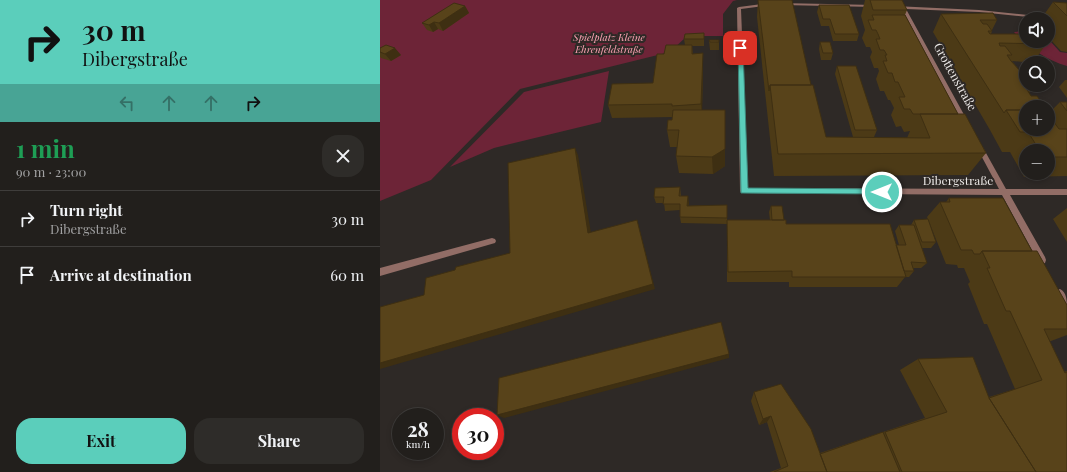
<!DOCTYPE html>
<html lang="en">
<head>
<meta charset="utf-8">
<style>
  body { margin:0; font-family:"Playfair Display",serif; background:#2e2c29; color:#f1f3f6; height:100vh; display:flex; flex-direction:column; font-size:15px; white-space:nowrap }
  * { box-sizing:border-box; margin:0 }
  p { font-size:13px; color:#a2a2a3 }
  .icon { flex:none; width:22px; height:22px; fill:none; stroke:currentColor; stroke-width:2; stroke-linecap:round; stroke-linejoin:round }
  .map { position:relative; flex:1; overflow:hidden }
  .side { display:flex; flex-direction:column; background:#221f1c; width:380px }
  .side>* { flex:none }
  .top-card { background:#5bcebb; color:#111; overflow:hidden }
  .controls { position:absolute; left:639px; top:12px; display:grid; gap:8px }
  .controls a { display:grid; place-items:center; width:36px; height:36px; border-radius:50%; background:#221f1c; box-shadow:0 2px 6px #0003,0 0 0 1px #3f3d3b; font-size:20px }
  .speed { position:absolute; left:12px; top:408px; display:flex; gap:8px; font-size:20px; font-weight:700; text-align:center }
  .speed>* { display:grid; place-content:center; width:52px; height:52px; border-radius:50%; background:#221f1c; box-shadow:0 2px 6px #0003,0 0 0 1px #3f3d3b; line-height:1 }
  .speed small { font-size:10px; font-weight:400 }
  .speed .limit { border:6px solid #d22; background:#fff; color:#111 }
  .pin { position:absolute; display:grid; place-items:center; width:34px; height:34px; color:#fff; margin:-17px; border-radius:8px; box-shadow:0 2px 6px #0006 }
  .me { position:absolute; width:44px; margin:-22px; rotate:270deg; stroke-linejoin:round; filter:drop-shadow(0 0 3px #0008) }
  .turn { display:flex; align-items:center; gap:14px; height:84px; padding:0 16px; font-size:18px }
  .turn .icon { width:52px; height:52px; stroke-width:2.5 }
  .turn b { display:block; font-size:28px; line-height:34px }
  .lanes { display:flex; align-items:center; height:38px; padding:0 16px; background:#0003; justify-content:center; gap:20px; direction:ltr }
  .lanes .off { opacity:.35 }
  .round { display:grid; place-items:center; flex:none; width:42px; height:42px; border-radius:16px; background:#2e2c29 }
  .overview { display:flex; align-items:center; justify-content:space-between; height:68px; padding:0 16px }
  h1 { font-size:24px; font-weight:700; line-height:30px; color:#1e9e55 }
  .action { display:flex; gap:8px; margin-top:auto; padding:8px 16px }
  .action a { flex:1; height:46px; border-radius:16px; background:#5bcebb; color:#111; font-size:16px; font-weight:700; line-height:46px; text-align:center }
  .action a+a { background:#2e2c29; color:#f1f3f6 }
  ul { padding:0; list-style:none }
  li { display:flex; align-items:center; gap:12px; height:56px; padding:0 16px; border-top:1px solid #3f3d3b }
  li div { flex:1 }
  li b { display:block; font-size:15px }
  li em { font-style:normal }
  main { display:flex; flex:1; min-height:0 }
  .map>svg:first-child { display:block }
  .green { fill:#6d2437 }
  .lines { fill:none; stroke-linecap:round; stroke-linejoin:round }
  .service { fill:#926d66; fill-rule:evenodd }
  .minor { fill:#926d66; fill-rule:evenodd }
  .wall { fill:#4c3a16; fill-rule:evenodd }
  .shaded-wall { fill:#3e2f12 }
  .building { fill:#58431a; stroke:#3e2f12 }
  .route { fill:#5bcebb; stroke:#3b867a }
  .labels { text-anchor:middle; stroke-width:4; stroke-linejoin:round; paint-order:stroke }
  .far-park-label { font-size:10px; font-style:italic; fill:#fca2b3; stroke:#2e2926 }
  .street-label { font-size:12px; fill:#eae7e5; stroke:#2e2926 }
</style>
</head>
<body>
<main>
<section class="side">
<div class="top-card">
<div class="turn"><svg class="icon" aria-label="right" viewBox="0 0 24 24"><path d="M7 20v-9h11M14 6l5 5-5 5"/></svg><div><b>30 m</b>Dibergstraße</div></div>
<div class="lanes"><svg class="icon off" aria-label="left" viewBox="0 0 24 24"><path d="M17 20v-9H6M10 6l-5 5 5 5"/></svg><svg class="icon off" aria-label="ahead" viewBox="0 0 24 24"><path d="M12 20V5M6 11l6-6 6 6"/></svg><svg class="icon off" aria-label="ahead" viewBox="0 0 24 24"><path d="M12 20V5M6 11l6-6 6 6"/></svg><svg class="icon" aria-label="right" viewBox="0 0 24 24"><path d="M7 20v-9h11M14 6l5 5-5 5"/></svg></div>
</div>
<div class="overview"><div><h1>1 min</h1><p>90 m · 23:00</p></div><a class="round"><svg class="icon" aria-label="close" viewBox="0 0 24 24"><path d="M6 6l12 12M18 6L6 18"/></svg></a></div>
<ul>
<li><svg class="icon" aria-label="right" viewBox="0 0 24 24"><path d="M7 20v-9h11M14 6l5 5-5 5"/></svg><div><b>Turn right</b><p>Dibergstraße</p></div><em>30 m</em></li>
<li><svg class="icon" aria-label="arrive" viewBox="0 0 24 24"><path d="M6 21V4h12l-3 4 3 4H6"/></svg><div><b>Arrive at destination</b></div><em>60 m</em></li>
</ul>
<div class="action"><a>Exit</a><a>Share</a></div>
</section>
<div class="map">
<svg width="687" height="472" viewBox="0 0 687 472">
  <rect width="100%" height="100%" fill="#2e2926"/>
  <path class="green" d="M 0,0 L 357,0 L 353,1 L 343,14 L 343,36 L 307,36 L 290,52 L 140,89 L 51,180 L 0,201 Z
    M 646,31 L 646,41 L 671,42 L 680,52 L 687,53 L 687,66 C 667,60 648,48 634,32 Z
    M 229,71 L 221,122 L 114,148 L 70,167 L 144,92 Z"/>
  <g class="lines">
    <path class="service" d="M 112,238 L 115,239 L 116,241 L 115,243 L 0,276 L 0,268 Z"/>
    <path class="minor" d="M 389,3 L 391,4 L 391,5 L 361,9 L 368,188 L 619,189 L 596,146 L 599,144 L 601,144 L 626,189 L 687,189 L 687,195 L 630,195 L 665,257 L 666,260 L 665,263 L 662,264 L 659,263 L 622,195 L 361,193 L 360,191 L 357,8 L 359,7 Z
      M 400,3 L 495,5 L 497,6 L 495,7 L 402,5 L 400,4 Z
      M 514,6 L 599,10 L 687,19 L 687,21 L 599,12 L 526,9 L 588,122 L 585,124 L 582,122 L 522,9 L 514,8 Z
      M 680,289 C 687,292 687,302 687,309 L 684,308 L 676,293 L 677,290 Z"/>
  </g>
  <path class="wall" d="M 378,0 L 431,85 L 446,137 L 473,137 L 455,74 L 457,66 L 497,130 L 494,137 L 527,138 L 530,131 L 524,132 L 521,126 L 516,127 L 511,115 L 514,108 L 510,100 L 508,100 L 504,91 L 500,91 L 496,79 L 499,71 L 498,68 L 494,68 L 490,57 L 492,52 L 490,47 L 486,47 L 482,38 L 485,30 L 481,16 L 485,0 L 522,0 L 527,10 L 525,15 L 578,114 L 606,153 L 588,175 L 394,176 L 377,17 Z
    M 673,2 L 687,3 L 687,52 L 681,51 L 668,37 L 668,19 L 661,19 Z
    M 439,5 L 479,34 L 477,41 L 453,41 L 449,26 L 441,26 L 437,12 Z
    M 85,6 L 89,13 L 63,31 L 58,29 L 53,32 L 47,30 L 42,23 Z
    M 561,14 L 617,20 L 612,30 L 612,31 L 611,34 L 666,44 L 655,60 L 665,63 L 646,63 L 646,85 L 651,85 L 653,88 L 649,93 L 651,96 L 665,107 L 646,107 L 668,114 L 680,102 L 687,102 L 687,176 L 644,177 L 630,152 L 622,152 L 610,130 L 553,32 ZM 632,61 L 644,62 L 640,67 L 644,72 L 641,72 ZM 646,151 L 668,151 L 668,173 L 646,173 Z
    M 324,33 L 324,46 L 312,46 L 313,54 L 323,67 L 322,110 L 345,166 L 333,174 L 299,173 L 296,156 L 297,147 L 290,147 L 287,130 L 292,120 L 293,117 L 232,118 L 228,105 L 273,83 L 284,54 L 305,45 L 304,39 Z
    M 329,40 L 339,40 L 339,50 L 330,50 Z
    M 440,42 L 453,53 L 451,60 L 441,60 L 439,49 Z
    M 0,48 L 21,55 L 11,61 L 1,58 L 0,57 Z
    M 668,67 L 672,71 L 668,76 Z
    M 685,80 L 687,80 L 687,98 L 679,87 Z
    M 300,187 L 301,196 L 309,203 L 308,206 L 347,205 L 347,224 L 301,223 L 300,217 L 300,210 L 285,211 L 284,203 L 276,203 L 274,197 Z
    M 569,198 L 652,251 L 687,305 L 687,335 L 671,341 L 669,341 L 684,372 L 687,371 L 687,472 L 390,472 L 401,468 L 387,422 L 379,425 L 371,401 L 374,392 L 440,453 L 545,418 L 520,370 L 538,359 L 609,397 L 635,389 L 607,324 L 604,324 L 588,284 L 590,282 L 584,268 L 578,268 L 577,265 L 566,264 L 547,217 L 560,202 L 566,202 Z
    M 391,206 L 404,220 L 406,224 L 516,245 L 519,245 L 515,231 L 519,225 L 531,225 L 534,220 L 556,242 L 551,248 L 542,248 L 547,263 L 541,268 L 533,268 L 534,271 L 529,277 L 525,277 L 517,287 L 409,287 L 409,282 L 347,282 L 347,231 L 390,220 L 389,212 Z
    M 687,208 L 687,242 L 673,219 Z"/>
  <path class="shaded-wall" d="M 85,6 L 89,13 L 63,31 L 59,23 Z
    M 54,22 L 58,29 L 53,32 L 49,25 Z
    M 15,48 L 21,55 L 11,61 L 5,54 Z
    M 323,53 L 323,67 L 322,117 L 321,104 Z
    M 195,148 L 198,155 L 212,239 L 208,233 Z
    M 345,149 L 345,166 L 333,174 L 332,157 Z
    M 308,196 L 309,203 L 308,212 L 307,206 Z
    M 257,220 L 275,289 L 0,369 L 0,363 Z
    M 349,354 L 349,358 L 124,418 L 117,415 Z
    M 391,416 L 387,422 L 379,425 L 383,419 Z"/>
  <path class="building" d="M 378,0 L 412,0 L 431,85 L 390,85 L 389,91 Z
    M 490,0 L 522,0 L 527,10 L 493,10 Z
    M 673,2 L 687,3 L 687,16 Z
    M 74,3 L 85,6 L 59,23 L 54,22 L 49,25 L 42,23 Z
    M 439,5 L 469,5 L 479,34 L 455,34 L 450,19 L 443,19 Z
    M 613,13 L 617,20 L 600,20 L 603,24 L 607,24 L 612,31 L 608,31 L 610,34 L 646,34 L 646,41 L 664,41 L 666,44 L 619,43 L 620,46 L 625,46 L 632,55 L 627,55 L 631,61 L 641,72 L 646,72 L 646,85 L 651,85 L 653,88 L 646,88 L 651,96 L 657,96 L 665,107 L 646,107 L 646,110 L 626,110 L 624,113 L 561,14 Z
    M 492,15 L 525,15 L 578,114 L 533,114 L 530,109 L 524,109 L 519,97 L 525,97 L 518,82 L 515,82 L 512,73 L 508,73 L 503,61 L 507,61 L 505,55 L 507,55 L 504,50 L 500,50 L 496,39 L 500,39 L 498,34 L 496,30 L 492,30 L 488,20 L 494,20 Z
    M 324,33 L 324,39 L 304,39 L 305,34 Z
    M 329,40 L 339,40 L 339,42 L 330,42 Z
    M 440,42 L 450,42 L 453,53 L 443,53 Z
    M 6,45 L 15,48 L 5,54 L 0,52 L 0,48 Z
    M 286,45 L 312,45 L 312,54 L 323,53 L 321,104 L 292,106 L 292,104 L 228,105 L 232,84 L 273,83 L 277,54 L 284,54 Z
    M 645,59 L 662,60 L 665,63 L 648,63 Z
    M 457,66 L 476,66 L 497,130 L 475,130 Z
    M 668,67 L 672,71 L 668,71 Z
    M 390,85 L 433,85 L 446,137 L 550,138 L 540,114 L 585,114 L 606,153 L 398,154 Z
    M 680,102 L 687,102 L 687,111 Z
    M 293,110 L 345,110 L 345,149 L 332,157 L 296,156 L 299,130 L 287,130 L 288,120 L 292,120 Z
    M 626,110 L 646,110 L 646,129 L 668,129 L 668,114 L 679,129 L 687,129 L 687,157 L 668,157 L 668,151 L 660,151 L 648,132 L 640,132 Z
    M 195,148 L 208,233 L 257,220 L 273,284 L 0,363 L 0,307 L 44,295 L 46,278 L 75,270 L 76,267 L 130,253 L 128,163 Z
    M 300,187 L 299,196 L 308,196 L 307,206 L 347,205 L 347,218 L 300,217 L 300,204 L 283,204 L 284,197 L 274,197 L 275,188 Z
    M 569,198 L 623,198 L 652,251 L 602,251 L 600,254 L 594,254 L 592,250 L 581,250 L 560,202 L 570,202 Z
    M 391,206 L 402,206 L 404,220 L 392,220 Z
    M 548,219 L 556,242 L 542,242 L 534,220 Z
    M 347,220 L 406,220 L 406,224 L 510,224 L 526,277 L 412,277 L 412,271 L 348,272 Z
    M 519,225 L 534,225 L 547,263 L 531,262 L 534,271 L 524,271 L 516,245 L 526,245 Z
    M 602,251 L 657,251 L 687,305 L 687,329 L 664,329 L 685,373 L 687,372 L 687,472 L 656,472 L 609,398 L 662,380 L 630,311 L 626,311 L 607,268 L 610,268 Z
    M 341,322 L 349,354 L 117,415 L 119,378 Z
    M 593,357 L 609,398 L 656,472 L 522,472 L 505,432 L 567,412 L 538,359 Z
    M 401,384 L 431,429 L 447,472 L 394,472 L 408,466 L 391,416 L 383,419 L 374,392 Z
    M 503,432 L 520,472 L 447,472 L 440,454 Z"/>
  <path class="route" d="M 358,47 L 363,48 L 368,188 L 502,189 L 505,190 L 505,194 L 361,193 Z"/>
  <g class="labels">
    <g class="far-park-label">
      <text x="229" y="41">Spielplatz Kleine<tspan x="229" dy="12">Ehrenfeldstraße</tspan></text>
    </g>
    <g class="street-label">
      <text transform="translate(575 77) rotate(61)" y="4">Grottenstraße</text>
      <text x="578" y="185">Dibergstraße</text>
    </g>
  </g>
</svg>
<div class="controls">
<a><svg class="icon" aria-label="sound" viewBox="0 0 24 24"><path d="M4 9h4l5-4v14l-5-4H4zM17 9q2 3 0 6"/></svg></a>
<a><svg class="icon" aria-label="search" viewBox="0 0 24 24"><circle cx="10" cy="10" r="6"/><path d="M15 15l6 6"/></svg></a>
<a>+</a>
<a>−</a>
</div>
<div class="speed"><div>28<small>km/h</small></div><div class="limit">30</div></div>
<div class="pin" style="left:360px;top:48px;background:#d93025"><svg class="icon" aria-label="arrive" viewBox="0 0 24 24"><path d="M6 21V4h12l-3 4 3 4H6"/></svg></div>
<svg class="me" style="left:502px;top:192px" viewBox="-20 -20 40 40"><circle r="17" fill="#5bcebb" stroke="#fff" stroke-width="3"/><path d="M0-11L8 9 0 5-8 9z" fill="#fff"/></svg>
</div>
</main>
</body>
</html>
